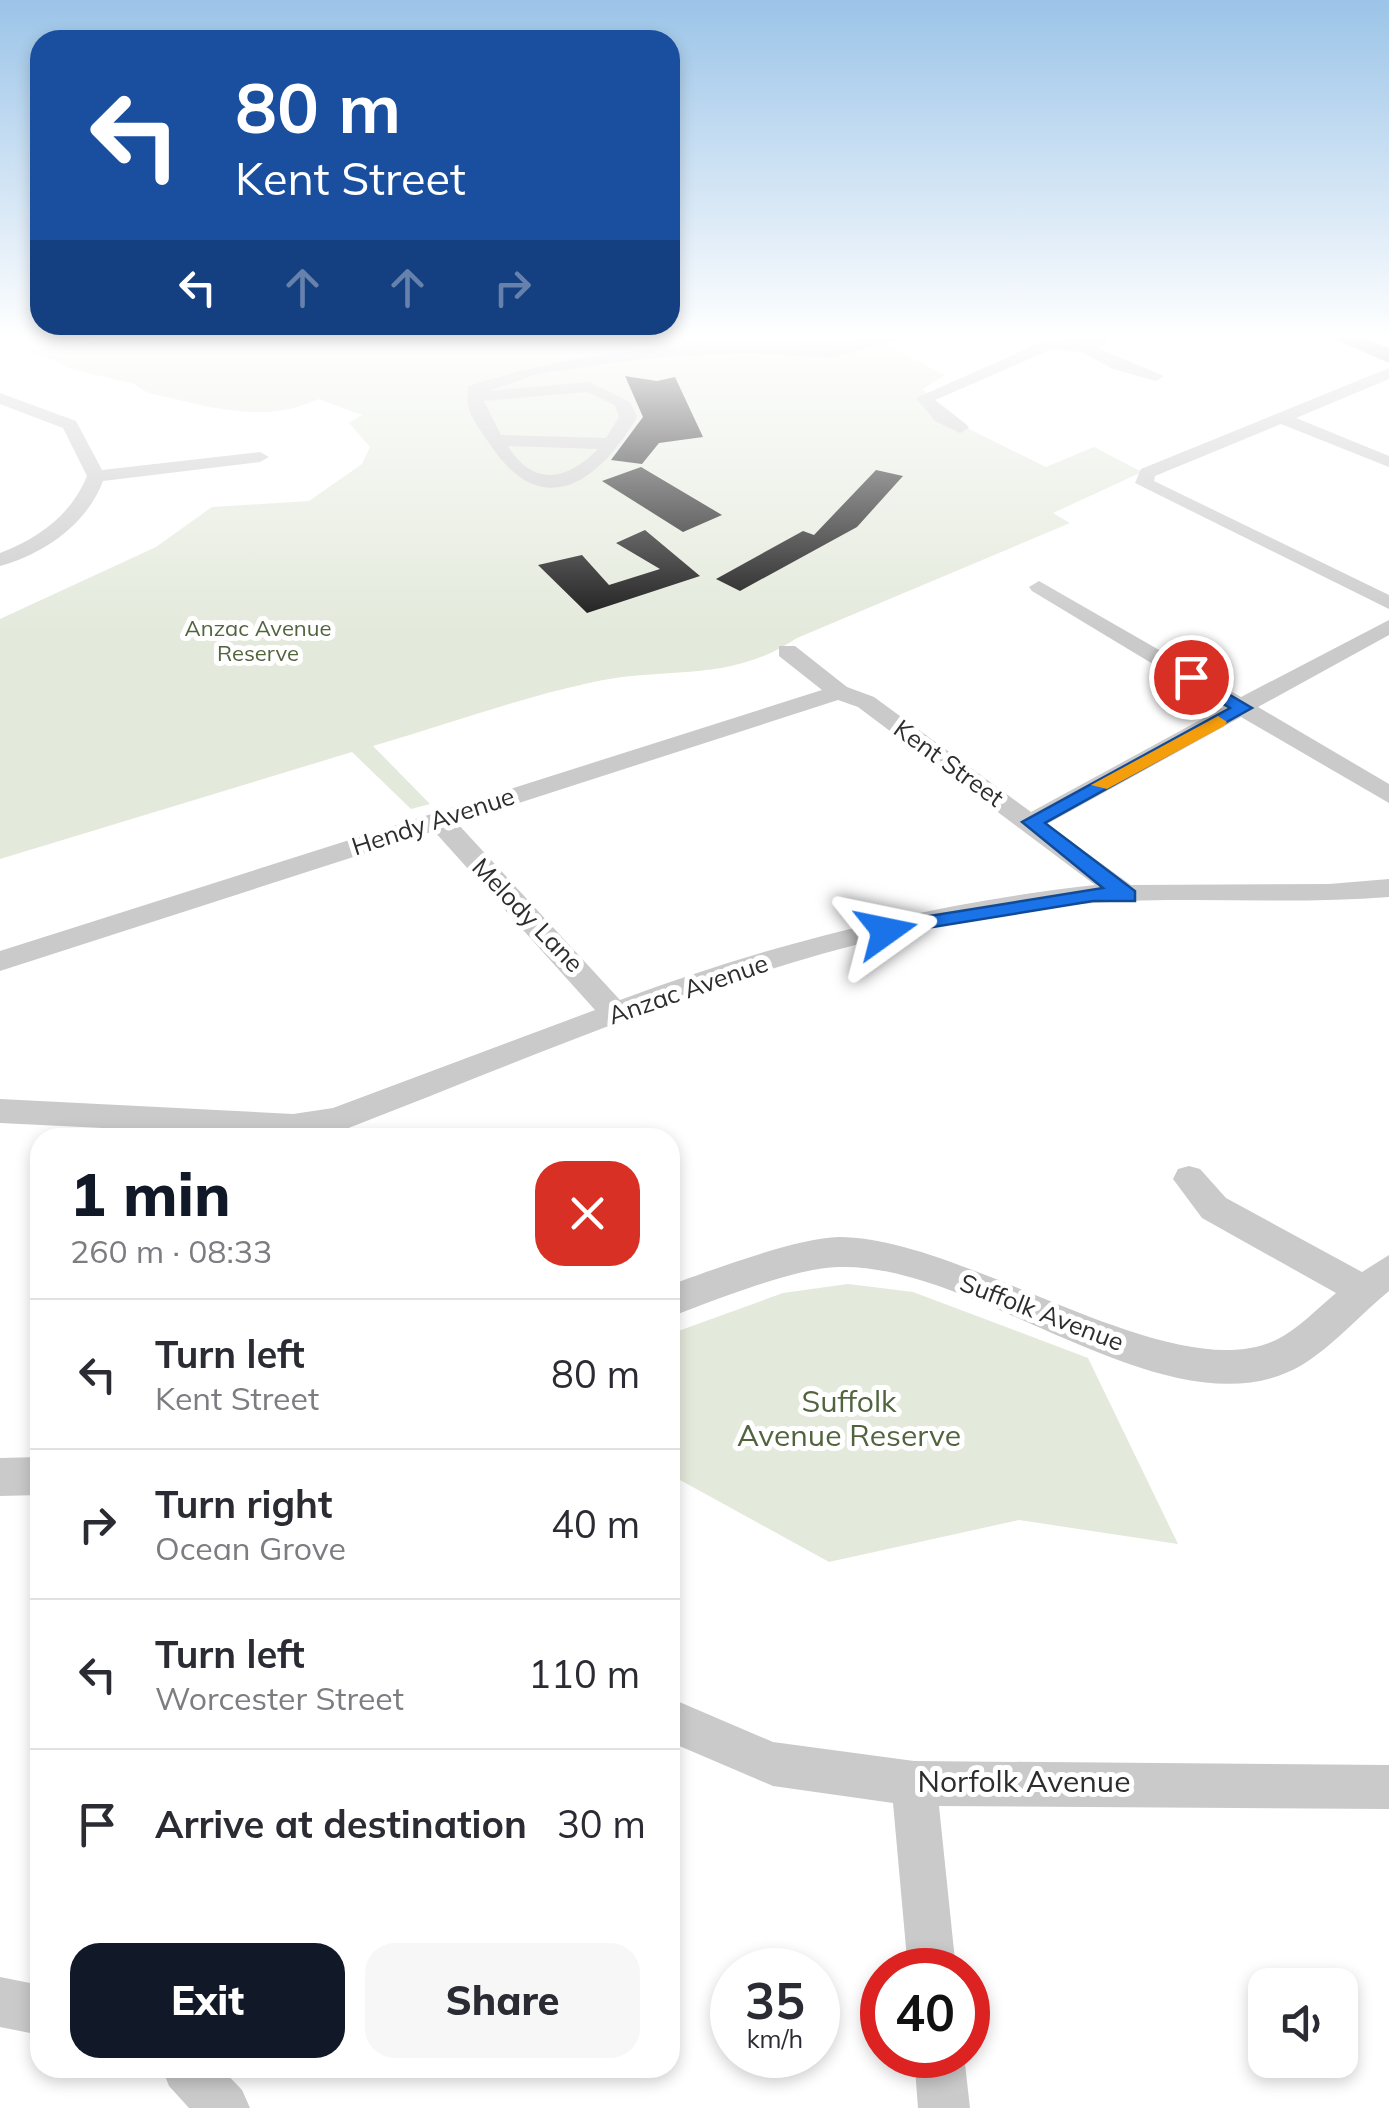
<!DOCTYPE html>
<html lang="en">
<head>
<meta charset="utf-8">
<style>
  body { margin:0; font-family:Mulish,sans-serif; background:#f7f7f7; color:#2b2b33; height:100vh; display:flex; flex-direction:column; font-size:38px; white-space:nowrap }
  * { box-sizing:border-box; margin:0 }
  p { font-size:32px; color:#7c7c81 }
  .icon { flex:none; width:55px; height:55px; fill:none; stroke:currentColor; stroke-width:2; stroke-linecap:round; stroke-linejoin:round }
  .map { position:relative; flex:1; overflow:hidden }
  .drawer { position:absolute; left:30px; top:1128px; width:650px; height:950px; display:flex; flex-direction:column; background:#fff; border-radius:30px; box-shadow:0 5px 15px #0003 }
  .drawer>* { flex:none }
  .top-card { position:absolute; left:30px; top:30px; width:650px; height:305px; border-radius:30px; box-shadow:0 5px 15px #0003; background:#1a4fa0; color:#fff; overflow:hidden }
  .fabs { position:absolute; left:1248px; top:1968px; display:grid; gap:20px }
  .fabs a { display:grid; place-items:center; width:110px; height:110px; border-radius:20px; background:#fff; box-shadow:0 5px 15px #0003; font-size:50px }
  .speed { position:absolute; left:710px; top:1948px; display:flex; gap:20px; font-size:50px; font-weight:700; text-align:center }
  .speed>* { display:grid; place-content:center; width:130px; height:130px; border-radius:50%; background:#fff; box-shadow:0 5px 15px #0003; line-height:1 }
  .speed small { font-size:25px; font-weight:400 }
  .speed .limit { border:15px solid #d22; background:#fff; color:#111 }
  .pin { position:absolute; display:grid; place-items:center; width:85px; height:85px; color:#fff; margin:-42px; border:5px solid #fff; border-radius:50%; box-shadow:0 2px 10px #0007 }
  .me { position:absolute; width:110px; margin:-55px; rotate:78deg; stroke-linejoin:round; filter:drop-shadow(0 0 8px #0008) }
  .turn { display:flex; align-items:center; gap:35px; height:210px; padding:0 40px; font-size:45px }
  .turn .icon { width:130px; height:130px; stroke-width:2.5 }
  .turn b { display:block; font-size:70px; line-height:85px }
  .lanes { display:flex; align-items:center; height:95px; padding:0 40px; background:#0003; justify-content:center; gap:50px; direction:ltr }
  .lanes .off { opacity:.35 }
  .round { display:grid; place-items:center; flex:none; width:105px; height:105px; border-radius:30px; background:#f7f7f7 }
  .overview { display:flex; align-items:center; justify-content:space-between; height:170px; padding:0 40px }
  h1 { font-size:60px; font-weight:800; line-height:75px; color:#111827 }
  .cta { display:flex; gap:20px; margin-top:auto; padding:20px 40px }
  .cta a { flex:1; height:115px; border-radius:30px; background:#111827; color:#fff; font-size:40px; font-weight:800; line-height:115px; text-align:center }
  .cta a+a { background:#f7f7f7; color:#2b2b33 }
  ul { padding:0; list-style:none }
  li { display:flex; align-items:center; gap:30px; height:150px; padding:0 40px; border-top:2px solid #e1e1e2 }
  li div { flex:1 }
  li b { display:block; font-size:38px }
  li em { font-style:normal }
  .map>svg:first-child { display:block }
  .green { fill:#e3e9db }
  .building { fill:#141414 }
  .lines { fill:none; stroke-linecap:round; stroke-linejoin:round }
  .minor { fill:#cacaca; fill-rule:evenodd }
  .highway { fill:#949494; fill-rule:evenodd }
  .route { fill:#1a73e8; stroke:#114b97; stroke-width:2.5 }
  .slow { fill:#f59e0b }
  .labels { text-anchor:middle; stroke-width:10; stroke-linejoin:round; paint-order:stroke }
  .far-park-label { font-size:22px; fill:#52643e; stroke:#fff }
  .street-label { font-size:25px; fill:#2d2d2d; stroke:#fff }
  .near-park-label { font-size:30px; fill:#52643e; stroke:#fff }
  .near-street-label { font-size:30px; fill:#2d2d2d; stroke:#fff }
</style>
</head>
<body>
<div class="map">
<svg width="1389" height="2108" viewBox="0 0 1389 2108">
  <rect width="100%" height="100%" fill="#fff"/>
  <path class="green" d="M 114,339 L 874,339 L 945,375 L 923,389 L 949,419 L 1046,467 L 1094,447 L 1142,472 L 1053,513 L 1070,523 L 797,638 C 727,685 665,665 589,683 C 516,699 444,725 373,746 L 430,804 L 411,809 L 352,752 L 0,859 L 0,619 L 156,547 L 212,507 L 309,501 L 362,464 L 370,447 L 349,423 L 362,415 L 318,399 C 263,426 205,405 148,393 L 134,384 L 74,370 L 30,351 Z
    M 848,1284 L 913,1292 L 1088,1358 L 1178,1544 L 1019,1520 L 829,1562 L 671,1475 L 670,1334 L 783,1293 Z"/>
  <path class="building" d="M 625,376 L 657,381 L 675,377 L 703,437 L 659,443 L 642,464 L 611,460 L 643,417 Z
    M 641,467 L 722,515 L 683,532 L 602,481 Z
    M 876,470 L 903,476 L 857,527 L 740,591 L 716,579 L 803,531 L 814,535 Z
    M 645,530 L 700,576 L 587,613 L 538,565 L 582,555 L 609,585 L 660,569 L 616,543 Z"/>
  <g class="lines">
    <path class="minor" d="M 871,339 L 900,339 L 833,358 L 745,353 L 649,358 L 538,374 L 489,391 L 589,382 L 630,402 L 637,417 C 598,484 541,523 489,443 C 477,425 462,409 469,386 C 557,357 648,346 741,343 C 788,342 824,350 871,339 ZM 587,392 L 615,405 L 619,417 L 606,438 L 501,435 L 484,401 ZM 508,446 L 598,449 C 567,481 533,487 508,446 Z
      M 1091,339 L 1112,339 L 1098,348 L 1164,376 L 1156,381 L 1113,369 L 1082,352 L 1050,350 L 935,400 L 966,424 L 969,428 L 960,433 L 935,421 L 916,398 L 1042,342 Z
      M 1389,368 L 1389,379 L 1296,418 L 1389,456 L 1389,467 L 1281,424 L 1155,476 L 1154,481 L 1389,595 L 1389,609 L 1135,483 L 1141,469 Z
      M 0,393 L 76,421 L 102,470 L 260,452 L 269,457 L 260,462 L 103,481 C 87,524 44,554 0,566 L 0,553 C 39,538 71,515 87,476 L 63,428 L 0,404 Z
      M 1039,581 L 1241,697 L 1389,620 L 1389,635 L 1258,707 L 1389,784 L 1389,803 L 1241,717 L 1047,824 L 1131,885 L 1329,884 L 1389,879 L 1389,897 C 1291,905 1191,896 1093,903 C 832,923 587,1036 346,1129 L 306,1138 L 0,1123 L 0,1099 L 293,1114 L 333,1108 L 595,1010 L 434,831 L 0,971 L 0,951 L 822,690 L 779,656 L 779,646 L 795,646 L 847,687 L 874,697 L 1031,812 L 1224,707 L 1032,591 L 1029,587 ZM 838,700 L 858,707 L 1095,885 C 932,903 773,943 620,1000 L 457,823 Z
      M 1189,1166 L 1200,1169 L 1226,1198 L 1362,1272 L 1389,1255 L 1389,1291 C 1361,1314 1333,1346 1302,1365 C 1172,1441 980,1262 838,1267 C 794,1268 712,1301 670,1317 L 670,1285 C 712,1270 796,1238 839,1237 C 965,1237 1171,1390 1276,1340 C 1297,1330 1318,1308 1336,1293 L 1202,1218 L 1173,1179 L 1178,1169 Z
      M 40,1457 L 40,1495 L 0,1496 L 0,1458 Z
      M 670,1698 L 773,1742 L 914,1761 L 1389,1765 L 1389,1809 L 939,1806 L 956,1970 L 908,1970 L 893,1803 L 773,1786 L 670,1742 Z
      M 0,1977 L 40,1985 L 40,2035 L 0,2027 Z
      M 914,2055 L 964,2055 L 970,2108 L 918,2108 Z
      M 162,2068 L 221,2068 L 242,2090 L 250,2108 L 189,2108 L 169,2086 Z"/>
    <path class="highway" d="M 1334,339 L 1367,339 L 1389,348 L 1389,363 Z"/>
  </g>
  <linearGradient id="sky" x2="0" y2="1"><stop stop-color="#9bc4e8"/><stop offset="0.53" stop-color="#fff"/><stop offset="1" stop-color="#fff" stop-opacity="0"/></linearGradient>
  <rect width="1389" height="635" fill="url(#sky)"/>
  <path class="route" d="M 1191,672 L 1252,708 L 1045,823 L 1135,891 L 1135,901 L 1093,901 L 878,936 L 875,931 L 886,923 L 1103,888 L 1022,822 L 1230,708 L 1185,681 L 1182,677 Z"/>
  <path class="slow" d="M 1218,716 L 1227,722 L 1224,726 L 1107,789 L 1091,785 Z"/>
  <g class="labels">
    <g class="far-park-label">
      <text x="258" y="636">Anzac Avenue<tspan x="258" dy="25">Reserve</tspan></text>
    </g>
    <g class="street-label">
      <text transform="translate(949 763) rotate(36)" y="9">Kent Street</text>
      <text transform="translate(433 821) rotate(-18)" y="9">Hendy Avenue</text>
      <text transform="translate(528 915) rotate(46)" y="9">Melody Lane</text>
      <text transform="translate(688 989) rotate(-19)" y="9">Anzac Avenue</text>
      <text transform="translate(1042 1312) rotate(21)" y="9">Suffolk Avenue</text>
    </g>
    <g class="near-park-label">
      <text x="849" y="1412">Suffolk<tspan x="849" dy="34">Avenue Reserve</tspan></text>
    </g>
    <g class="near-street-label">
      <text x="1024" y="1792">Norfolk Avenue</text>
    </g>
  </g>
</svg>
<div class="fabs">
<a><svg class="icon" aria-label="sound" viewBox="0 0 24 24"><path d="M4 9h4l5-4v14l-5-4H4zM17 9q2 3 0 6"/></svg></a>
</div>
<div class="speed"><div>35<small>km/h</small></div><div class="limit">40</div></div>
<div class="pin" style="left:1191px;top:677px;background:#d93025"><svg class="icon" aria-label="arrive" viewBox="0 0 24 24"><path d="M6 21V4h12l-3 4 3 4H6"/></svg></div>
<svg class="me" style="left:886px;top:931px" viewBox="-20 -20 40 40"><path d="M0-17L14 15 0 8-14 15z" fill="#1a73e8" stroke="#fff" stroke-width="4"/></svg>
<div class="top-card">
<div class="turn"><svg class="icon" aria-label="left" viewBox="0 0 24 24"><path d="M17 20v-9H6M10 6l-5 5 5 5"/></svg><div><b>80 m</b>Kent Street</div></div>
<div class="lanes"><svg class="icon" aria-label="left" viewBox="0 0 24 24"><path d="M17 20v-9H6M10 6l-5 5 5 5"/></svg><svg class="icon off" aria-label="ahead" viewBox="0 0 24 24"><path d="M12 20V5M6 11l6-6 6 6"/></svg><svg class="icon off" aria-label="ahead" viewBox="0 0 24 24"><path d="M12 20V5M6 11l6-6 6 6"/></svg><svg class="icon off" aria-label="right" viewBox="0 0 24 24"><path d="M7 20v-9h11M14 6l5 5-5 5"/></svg></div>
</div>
<section class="drawer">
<div class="overview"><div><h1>1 min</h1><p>260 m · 08:33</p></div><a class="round" style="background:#d93025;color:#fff"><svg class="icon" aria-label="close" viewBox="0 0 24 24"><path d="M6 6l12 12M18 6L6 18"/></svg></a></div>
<ul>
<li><svg class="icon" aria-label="left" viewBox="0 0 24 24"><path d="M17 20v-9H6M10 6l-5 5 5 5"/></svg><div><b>Turn left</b><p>Kent Street</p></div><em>80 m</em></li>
<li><svg class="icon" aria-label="right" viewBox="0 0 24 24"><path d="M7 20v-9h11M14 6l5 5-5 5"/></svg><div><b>Turn right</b><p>Ocean Grove</p></div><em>40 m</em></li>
<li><svg class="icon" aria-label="left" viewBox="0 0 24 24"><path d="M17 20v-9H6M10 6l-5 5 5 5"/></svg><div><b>Turn left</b><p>Worcester Street</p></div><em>110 m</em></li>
<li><svg class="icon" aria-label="arrive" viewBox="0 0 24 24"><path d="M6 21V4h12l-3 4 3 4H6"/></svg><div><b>Arrive at destination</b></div><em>30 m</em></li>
</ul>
<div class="cta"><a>Exit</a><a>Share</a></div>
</section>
</div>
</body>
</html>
